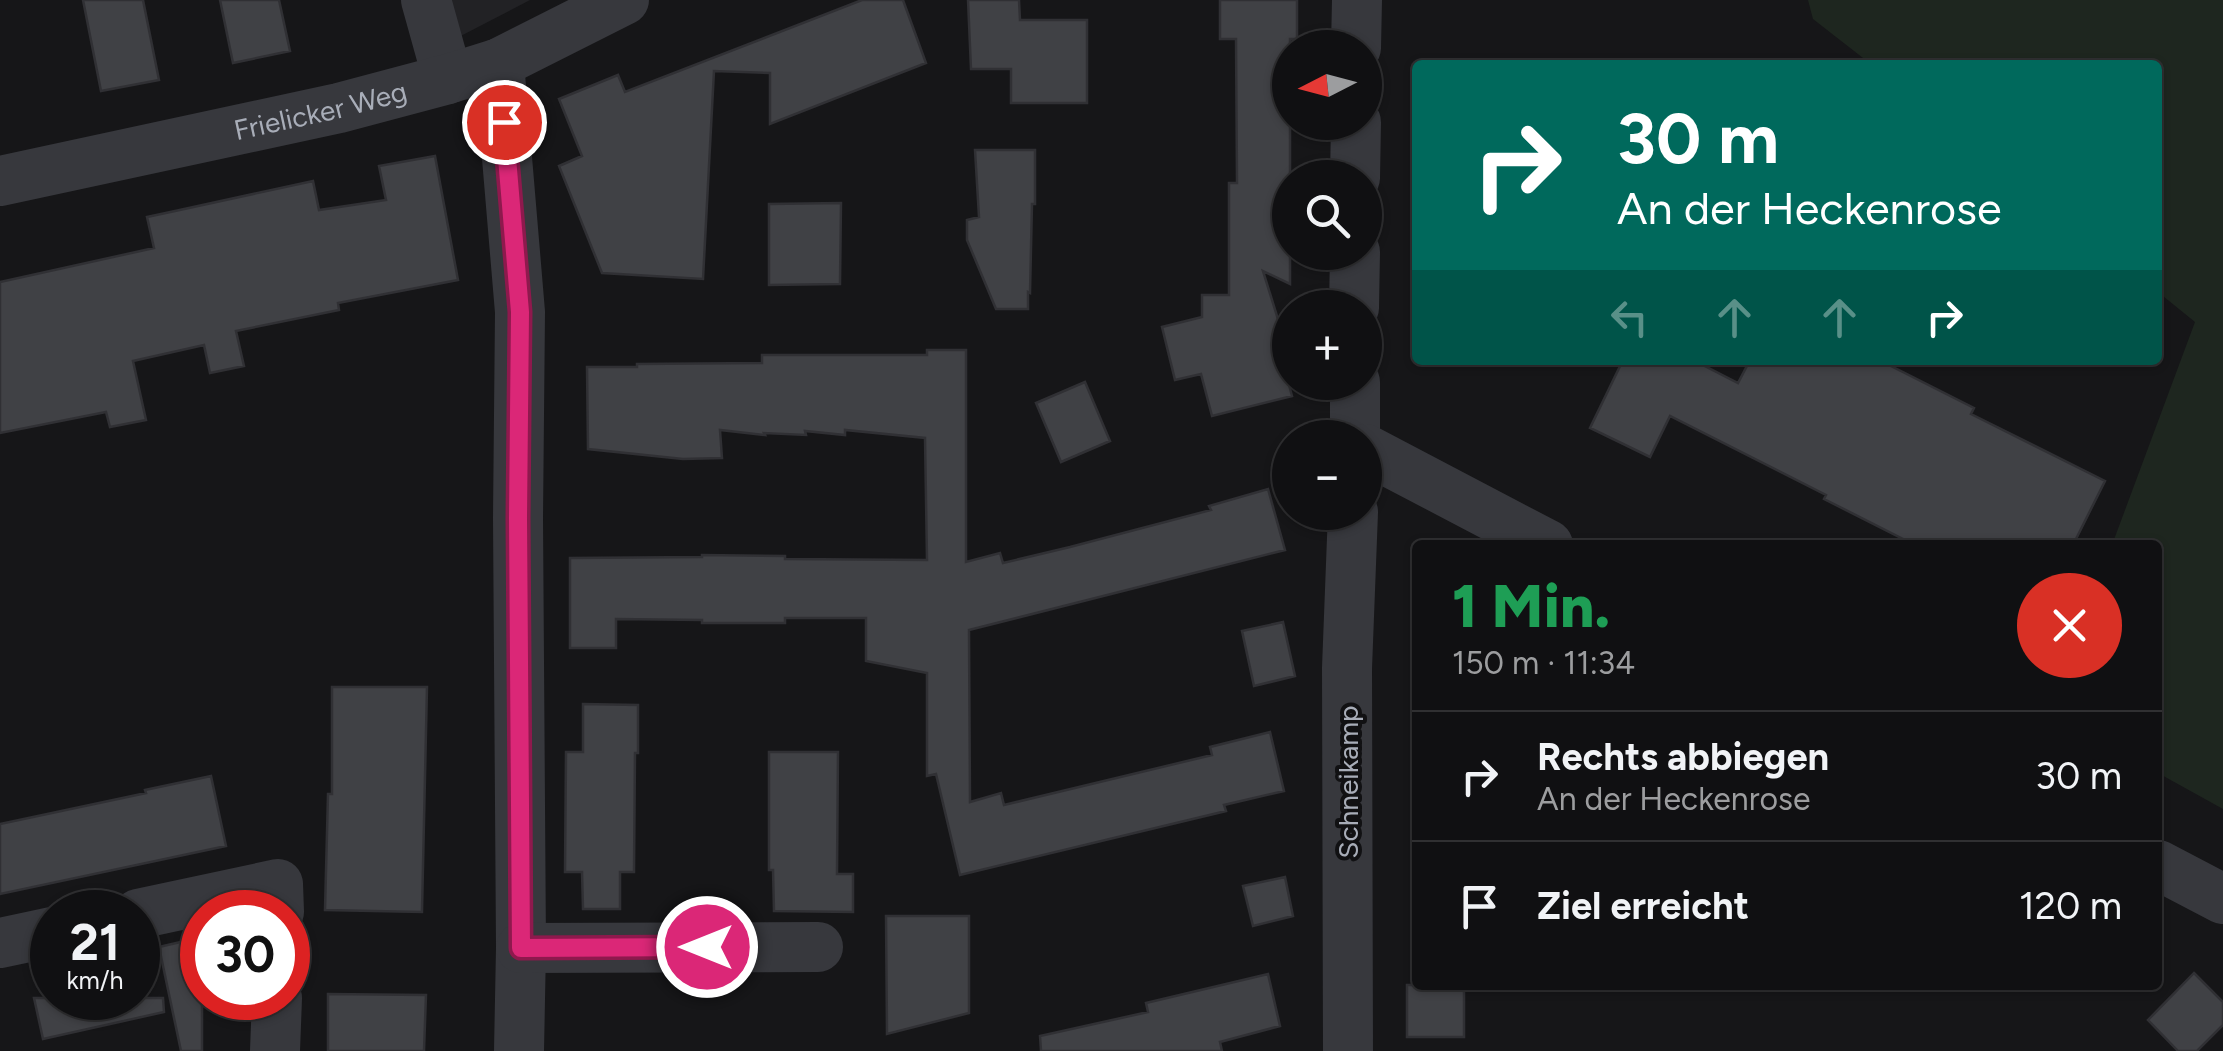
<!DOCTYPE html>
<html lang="de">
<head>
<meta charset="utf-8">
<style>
  body { margin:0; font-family:Figtree,sans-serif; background:#1e1e20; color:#f1f3f6; height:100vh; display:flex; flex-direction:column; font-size:38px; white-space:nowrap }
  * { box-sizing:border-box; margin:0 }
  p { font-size:32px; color:#9c9d9f }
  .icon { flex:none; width:55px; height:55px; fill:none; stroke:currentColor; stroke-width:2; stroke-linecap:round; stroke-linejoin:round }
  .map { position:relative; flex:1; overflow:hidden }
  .drawer { position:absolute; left:1412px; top:540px; width:750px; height:450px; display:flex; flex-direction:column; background:#101012; border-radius:10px; box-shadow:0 2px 8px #0004,0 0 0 2px #303032 }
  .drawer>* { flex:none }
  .guide { position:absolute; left:1412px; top:60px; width:750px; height:305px; border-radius:10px; box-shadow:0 2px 8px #0004,0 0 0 2px #303032; background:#00695c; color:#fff; overflow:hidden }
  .needle { width:65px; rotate:264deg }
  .controls { position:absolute; left:1272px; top:30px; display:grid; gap:20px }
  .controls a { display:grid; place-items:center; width:110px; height:110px; border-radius:50%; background:#101012; box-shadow:0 2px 8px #0004,0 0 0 2px #303032; font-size:50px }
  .speed { position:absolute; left:30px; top:890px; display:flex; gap:20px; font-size:50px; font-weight:700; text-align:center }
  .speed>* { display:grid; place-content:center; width:130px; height:130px; border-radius:50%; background:#101012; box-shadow:0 2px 8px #0004,0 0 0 2px #303032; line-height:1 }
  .speed small { font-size:25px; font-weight:400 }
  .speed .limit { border:15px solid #d22; background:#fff; color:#111 }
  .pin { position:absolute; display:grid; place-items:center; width:85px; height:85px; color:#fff; margin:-42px; border:5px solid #fff; border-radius:50%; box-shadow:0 2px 10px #0007 }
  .me { position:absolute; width:110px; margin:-55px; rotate:270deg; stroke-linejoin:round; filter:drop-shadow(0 0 8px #0008) }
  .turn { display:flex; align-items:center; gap:35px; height:210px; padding:0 40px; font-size:45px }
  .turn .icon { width:130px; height:130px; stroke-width:2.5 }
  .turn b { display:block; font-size:70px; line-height:85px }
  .lanes { display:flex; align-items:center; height:95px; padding:0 40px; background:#0003; justify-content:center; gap:50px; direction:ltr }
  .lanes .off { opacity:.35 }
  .round { display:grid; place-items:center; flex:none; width:105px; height:105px; border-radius:52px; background:#1e1e20 }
  .overview { display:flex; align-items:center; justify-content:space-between; height:170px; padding:0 40px }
  h1 { font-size:60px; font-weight:800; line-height:75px; color:#1e9e55 }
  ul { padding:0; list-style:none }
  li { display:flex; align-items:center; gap:30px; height:130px; padding:0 40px; border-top:2px solid #303032 }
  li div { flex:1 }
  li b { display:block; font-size:38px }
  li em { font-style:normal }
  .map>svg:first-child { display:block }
  .built { fill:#222225 }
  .green { fill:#1e261f }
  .building { fill:#404145; stroke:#303034; stroke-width:2.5 }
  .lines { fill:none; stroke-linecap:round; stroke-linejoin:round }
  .minor { stroke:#37383d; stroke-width:50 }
  .route-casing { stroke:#8e194d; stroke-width:25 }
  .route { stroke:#db2777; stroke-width:18 }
  .labels { text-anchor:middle; stroke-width:8; stroke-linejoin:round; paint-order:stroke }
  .street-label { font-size:28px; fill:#a8adb8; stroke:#111113 }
</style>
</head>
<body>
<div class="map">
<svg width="2223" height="1051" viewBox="0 0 2223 1051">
  <rect width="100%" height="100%" fill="#161618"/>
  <path class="built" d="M 441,0 L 530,0 L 451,41 Z"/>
  <path class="green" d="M 1808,0 L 2223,0 L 2223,809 L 2158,773 L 2158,545 L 2112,545 L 2195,322 L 2158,292 L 2158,65 L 1872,65 L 1813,19 Z"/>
  <path class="building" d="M 83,0 L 143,0 L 159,80 L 101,91 Z
    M 220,0 L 279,0 L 290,51 L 233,63 Z
    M 862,0 L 903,0 L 926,63 L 770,124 L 770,73 L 714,71 L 703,279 L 602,273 L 559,166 L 582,156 L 559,99 L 618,75 L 625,92 Z
    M 968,0 L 1019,0 L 1020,20 L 1087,20 L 1087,103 L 1011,103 L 1011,69 L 971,69 Z
    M 1220,0 L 1297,0 L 1297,39 L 1290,39 L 1290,284 L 1263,271 L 1290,358 L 1290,363 L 1285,370 L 1292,396 L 1212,416 L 1201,374 L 1175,380 L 1162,327 L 1202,317 L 1202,295 L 1229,295 L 1229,183 L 1237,183 L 1236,39 L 1220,39 Z
    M 975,150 L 1035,150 L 1035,204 L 1032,204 L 1030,293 L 1028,292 L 1028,309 L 996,309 L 967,240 L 967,220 L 979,217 Z
    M 435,156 L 458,280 L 338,303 L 339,310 L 236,331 L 244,366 L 210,373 L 204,345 L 133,361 L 146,420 L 110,427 L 106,412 L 0,433 L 0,282 L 154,248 L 147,217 L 175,211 L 313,181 L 319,210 L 386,200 L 379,166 Z
    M 841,203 L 840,284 L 769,285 L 769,204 Z
    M 927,350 L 966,350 L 966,562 L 1000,553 L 1003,563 L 1070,547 L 1211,510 L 1209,506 L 1268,489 L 1285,550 L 969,630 L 970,802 L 1001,793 L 1004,805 L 1212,755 L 1210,747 L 1270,732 L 1284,791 L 1224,805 L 1226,811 L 960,875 L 936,774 L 927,776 L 927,673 L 866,661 L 866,618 L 785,618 L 785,623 L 702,623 L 702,620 L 616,619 L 616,648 L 570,648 L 570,558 L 702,557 L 702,555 L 785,556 L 785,559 L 927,560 L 925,438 L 845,430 L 845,435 L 805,431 L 806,435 L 764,433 L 765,435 L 720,430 L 722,458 L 683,459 L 588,449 L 587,367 L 637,367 L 637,364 L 762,363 L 762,355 L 927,355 Z
    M 1623,360 L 1693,360 L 1738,383 L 1750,360 L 1879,360 L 1974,408 L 1971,414 L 2105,481 L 2073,545 L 1915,545 L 1824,499 L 1826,495 L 1670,416 L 1650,457 L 1590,428 Z
    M 1085,382 L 1110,441 L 1061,462 L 1036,403 Z
    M 1283,622 L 1295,676 L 1254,686 L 1242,631 Z
    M 332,687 L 427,687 L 422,912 L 325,910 L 328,794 L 332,794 Z
    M 583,704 L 638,705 L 638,753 L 635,753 L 634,872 L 620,872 L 620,909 L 583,909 L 582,872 L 565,872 L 566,752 L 583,752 Z
    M 769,752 L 838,752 L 837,874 L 853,874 L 853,912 L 774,911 L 773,870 L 769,870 Z
    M 211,776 L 226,846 L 0,894 L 0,824 L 146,793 L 145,790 Z
    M 1285,877 L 1293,916 L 1253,926 L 1243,886 Z
    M 886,916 L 969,916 L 969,1013 L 887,1034 Z
    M 202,937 L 202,1051 L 181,1051 L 159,947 Z
    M 2194,973 L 2223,1002 L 2223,1025 L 2197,1051 L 2178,1051 L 2148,1020 Z
    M 1268,974 L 1280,1026 L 1220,1042 L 1222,1051 L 1041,1051 L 1040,1036 L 1148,1012 L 1146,1003 Z
    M 1407,985 L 1464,985 L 1464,1037 L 1407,1037 Z
    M 328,994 L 426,995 L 424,1051 L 328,1051 Z
    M 34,998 L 163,998 L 164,1012 L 43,1039 Z"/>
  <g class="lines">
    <g class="minor">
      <path d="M 426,0 L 448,79"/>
      <path d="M 1356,48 L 1357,0"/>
      <path d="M 499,63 L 520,312 L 518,518 L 521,948 L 519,1051"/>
      <path d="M 1355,178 L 1356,122"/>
      <path id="s1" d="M 0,181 L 339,108 L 448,79 L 499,63 L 624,0"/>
      <path d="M 1354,308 L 1355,252"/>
      <path d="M 1355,382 L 1355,438"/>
      <path d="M 1365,449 L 1548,545"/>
      <path d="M 2158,865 L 2223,899"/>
      <path d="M 138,914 L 278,884 L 279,912"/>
      <path d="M 0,943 L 52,932"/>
      <path d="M 521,948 L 818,947"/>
      <path d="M 275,1051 L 277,998"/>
      <path d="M 1348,1051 L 1347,668 L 1353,512"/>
    </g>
  </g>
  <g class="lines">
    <defs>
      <path id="route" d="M 504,122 L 520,312 L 518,518 L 521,948 L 707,947"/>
    </defs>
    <use href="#route" class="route-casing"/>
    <use href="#route" class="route"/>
  </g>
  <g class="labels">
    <g class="street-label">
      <text dy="10" stroke="none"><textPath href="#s1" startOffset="328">Frielicker Weg</textPath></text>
      <text transform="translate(1348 782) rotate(-90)" y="10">Schneikamp</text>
    </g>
  </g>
</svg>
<div class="controls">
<a><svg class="needle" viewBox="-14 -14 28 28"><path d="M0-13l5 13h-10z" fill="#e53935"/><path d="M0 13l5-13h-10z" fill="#9c9d9f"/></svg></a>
<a><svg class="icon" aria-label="search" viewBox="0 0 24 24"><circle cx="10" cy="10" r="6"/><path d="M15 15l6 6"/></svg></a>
<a>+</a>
<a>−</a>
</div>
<div class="speed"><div>21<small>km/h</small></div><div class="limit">30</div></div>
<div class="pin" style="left:504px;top:122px;background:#d93025"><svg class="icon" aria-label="arrive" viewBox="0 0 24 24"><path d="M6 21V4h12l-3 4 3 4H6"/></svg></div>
<svg class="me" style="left:707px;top:947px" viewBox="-20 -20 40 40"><circle r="17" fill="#db2777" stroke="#fff" stroke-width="3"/><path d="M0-11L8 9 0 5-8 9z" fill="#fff"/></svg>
<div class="guide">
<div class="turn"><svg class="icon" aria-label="right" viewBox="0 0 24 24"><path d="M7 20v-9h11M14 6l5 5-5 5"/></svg><div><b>30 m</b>An der Heckenrose</div></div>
<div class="lanes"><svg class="icon off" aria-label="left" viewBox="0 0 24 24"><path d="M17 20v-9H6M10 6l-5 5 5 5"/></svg><svg class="icon off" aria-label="ahead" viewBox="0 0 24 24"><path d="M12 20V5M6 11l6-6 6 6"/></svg><svg class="icon off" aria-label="ahead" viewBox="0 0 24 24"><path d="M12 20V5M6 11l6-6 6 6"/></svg><svg class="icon" aria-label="right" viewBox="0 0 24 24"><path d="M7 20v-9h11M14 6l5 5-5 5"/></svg></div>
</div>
<section class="drawer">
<div class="overview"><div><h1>1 Min.</h1><p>150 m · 11:34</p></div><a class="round" style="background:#d93025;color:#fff"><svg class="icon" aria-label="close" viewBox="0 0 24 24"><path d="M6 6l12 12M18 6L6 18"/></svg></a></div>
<ul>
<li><svg class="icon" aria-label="right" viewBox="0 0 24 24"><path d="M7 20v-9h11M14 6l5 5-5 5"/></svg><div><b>Rechts abbiegen</b><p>An der Heckenrose</p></div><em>30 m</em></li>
<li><svg class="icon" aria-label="arrive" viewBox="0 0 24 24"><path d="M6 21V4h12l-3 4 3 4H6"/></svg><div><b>Ziel erreicht</b></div><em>120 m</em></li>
</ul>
</section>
</div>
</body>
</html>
